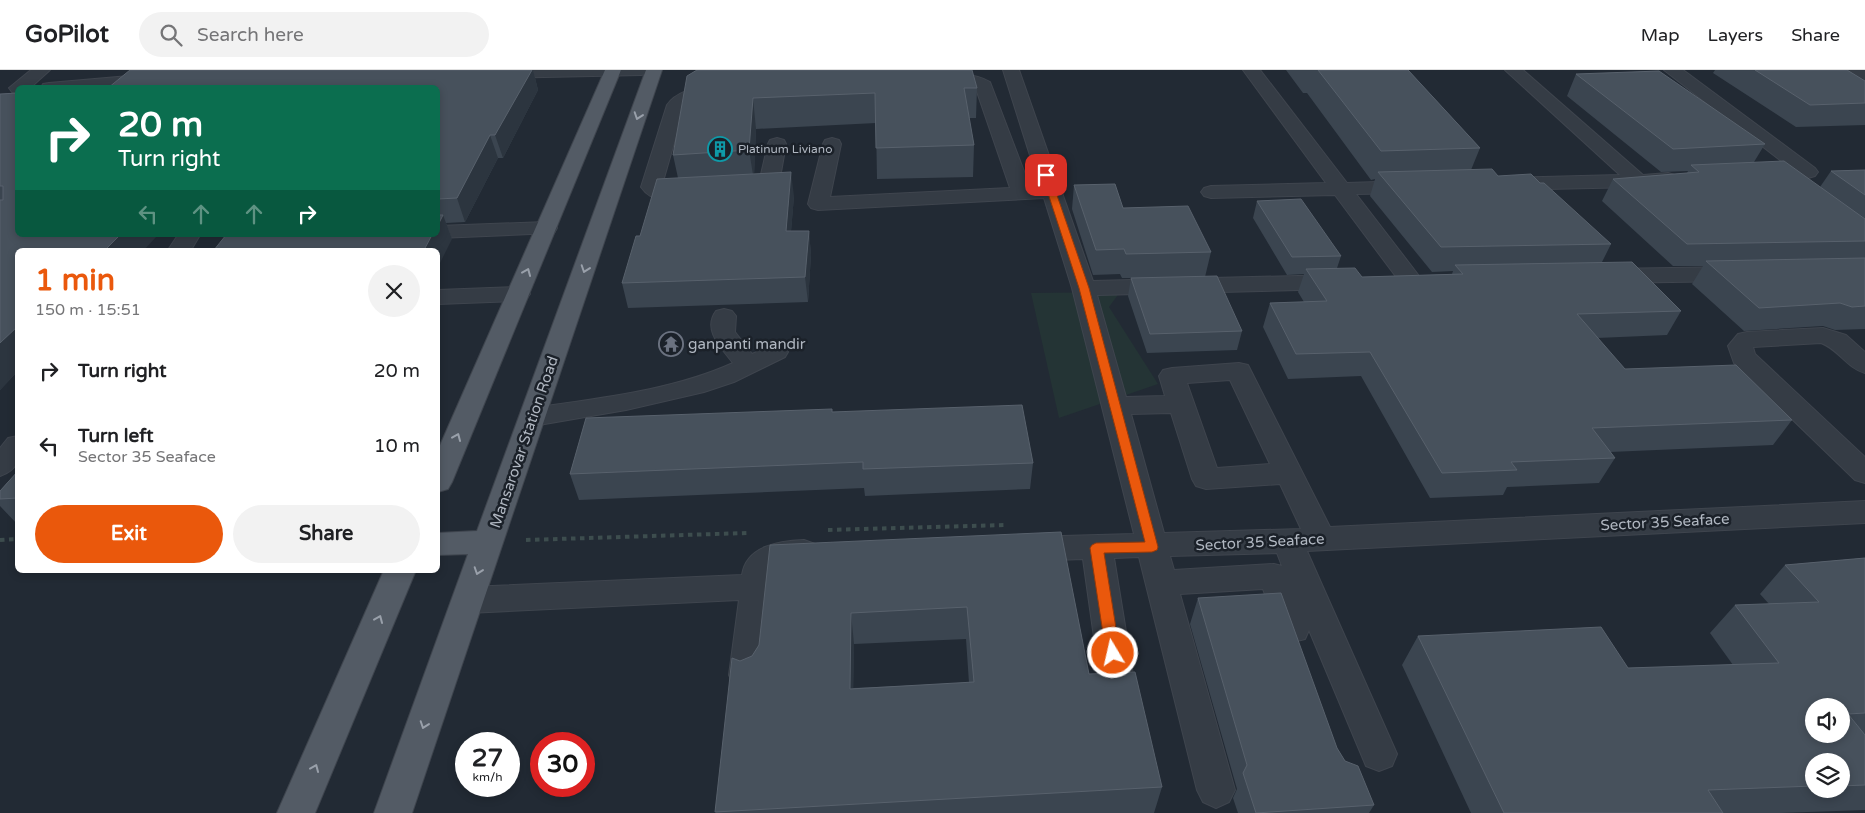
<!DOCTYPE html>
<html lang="en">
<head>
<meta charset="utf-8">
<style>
  body { margin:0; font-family:"Varela Round",sans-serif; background:#f2f2f2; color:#202124; height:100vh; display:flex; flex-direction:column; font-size:19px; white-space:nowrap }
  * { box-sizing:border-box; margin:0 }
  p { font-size:16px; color:#757577 }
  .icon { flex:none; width:28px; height:28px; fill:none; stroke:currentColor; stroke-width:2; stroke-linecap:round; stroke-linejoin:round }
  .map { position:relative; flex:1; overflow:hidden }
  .drawer { position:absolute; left:15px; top:178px; width:425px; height:325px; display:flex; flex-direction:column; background:#fff; border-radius:8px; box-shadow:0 2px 8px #0003 }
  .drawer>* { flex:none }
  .hud { position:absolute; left:15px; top:15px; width:425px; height:152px; border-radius:8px; box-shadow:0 2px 8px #0003; background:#0b6e4f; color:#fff; overflow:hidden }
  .buttons { position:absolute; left:1805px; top:628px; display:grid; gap:10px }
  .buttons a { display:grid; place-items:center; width:45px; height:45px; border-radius:50%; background:#fff; box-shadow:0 2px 8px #0003; font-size:25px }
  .speed { position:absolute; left:455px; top:662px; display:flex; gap:10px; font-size:25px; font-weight:700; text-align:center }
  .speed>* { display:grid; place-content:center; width:65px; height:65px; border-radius:50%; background:#fff; box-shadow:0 2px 8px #0003; line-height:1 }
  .speed small { font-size:12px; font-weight:400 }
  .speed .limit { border:8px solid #d22; background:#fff; color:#111 }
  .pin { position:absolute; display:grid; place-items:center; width:42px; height:42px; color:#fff; margin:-21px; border-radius:10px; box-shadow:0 2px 8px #0006 }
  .me { position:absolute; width:55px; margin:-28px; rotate:351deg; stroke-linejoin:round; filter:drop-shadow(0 0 4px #0008) }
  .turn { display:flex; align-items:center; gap:18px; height:105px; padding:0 20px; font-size:22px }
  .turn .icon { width:65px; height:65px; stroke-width:2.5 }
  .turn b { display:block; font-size:35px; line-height:42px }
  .lanes { display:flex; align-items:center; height:48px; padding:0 20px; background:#0003; justify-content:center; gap:25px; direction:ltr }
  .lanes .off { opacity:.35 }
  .round { display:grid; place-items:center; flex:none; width:52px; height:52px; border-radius:26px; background:#f2f2f2 }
  .overview { display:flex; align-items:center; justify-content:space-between; height:85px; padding:0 20px }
  h1 { font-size:30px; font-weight:700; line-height:38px; color:#ea580c }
  .cta { display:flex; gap:10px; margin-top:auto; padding:10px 20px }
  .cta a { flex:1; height:58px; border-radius:30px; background:#ea580c; color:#fff; font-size:20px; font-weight:700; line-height:58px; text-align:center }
  .cta a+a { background:#f2f2f2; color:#202124 }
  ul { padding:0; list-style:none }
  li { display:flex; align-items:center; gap:15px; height:75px; padding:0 20px }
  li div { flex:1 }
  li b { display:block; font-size:19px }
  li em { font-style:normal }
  header { display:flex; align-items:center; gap:30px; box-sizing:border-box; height:70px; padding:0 25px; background:#fff; border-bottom:1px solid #e0e0e0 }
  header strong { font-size:24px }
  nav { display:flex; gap:28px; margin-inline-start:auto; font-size:18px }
  .search { width:350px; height:45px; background:#f2f2f2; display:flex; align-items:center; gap:12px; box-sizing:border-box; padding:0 18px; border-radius:28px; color:#757577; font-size:19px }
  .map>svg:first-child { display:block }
  .green { fill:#243435 }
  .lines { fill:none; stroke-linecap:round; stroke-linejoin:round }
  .minor-casing { stroke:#3f454e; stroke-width:2 }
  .major-casing { stroke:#3f454e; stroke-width:2 }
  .path { stroke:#3d4d4e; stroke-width:4; stroke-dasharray:4.5 4.5; stroke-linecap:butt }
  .minor { fill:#353c45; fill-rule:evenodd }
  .major { fill:#535b65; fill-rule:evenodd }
  .wall { fill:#3b4550; fill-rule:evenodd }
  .shaded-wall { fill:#2c353f }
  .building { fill:#47515c; stroke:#58616c; fill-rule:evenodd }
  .oneway { stroke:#99a0aa }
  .route { fill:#ea580c; stroke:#983908 }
  .labels { text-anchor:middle; stroke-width:5; stroke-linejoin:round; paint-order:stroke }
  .far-poi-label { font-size:12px; fill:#b0b7c1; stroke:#1b2129; text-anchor:start }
  .poi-label { font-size:15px; fill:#b0b7c1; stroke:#1b2129; text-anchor:start }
  .street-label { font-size:15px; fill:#b0b7c1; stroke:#1b2129 }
</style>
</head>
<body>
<header>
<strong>GoPilot</strong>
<div class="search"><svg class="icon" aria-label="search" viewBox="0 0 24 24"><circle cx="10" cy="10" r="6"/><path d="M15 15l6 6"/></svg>Search here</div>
<nav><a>Map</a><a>Layers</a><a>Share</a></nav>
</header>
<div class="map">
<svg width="1865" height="743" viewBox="0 0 1865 743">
  <rect width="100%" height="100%" fill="#222a34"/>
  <path class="green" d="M 1120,222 L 1109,237 L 1158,314 L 1059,348 L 1031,223 Z"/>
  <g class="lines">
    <defs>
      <path id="minor" d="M 31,0 L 50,0 L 30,18 L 18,18 L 18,23 L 12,22 L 9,18 Z
        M 489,0 L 649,0 L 647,4 L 641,5 L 495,8 L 489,7 L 487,3 Z
        M 1003,0 L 1019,0 L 1093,211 L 1337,205 L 1345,207 L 1348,212 L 1345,217 L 1337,219 L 1097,225 L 1126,327 L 1165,326 L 1159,306 L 1163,300 L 1172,298 L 1239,293 L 1248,295 L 1330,457 L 1865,431 L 1865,453 L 1307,481 L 1397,684 L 1392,696 L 1379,701 L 1366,696 L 1309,560 L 1305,569 L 1293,572 L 1281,569 L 1263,519 L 1180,524 L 1235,720 L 1229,732 L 1216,738 L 1203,732 L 1197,720 L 1139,487 L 1114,488 L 1135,617 L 1130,628 L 1118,632 L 1106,628 L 1101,617 L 1083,489 L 1027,491 L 1016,487 L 1012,479 L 1016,471 L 1027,467 L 1134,464 L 1072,218 L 1044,128 L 818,140 L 811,138 L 808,134 L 823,74 L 825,70 L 832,68 L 839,70 L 841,74 L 830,127 L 1010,118 L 976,19 L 972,16 L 933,14 L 930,10 L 933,6 C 950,2 975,3 990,12 L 1030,117 L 1040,117 ZM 1230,310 L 1270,394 L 1217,398 L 1187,313 ZM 1171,343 L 1192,409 L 1196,416 L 1206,419 L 1280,414 L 1301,459 L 1164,463 L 1131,344 ZM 1277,483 L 1282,496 L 1274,494 L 1174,500 L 1170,486 Z
        M 1243,0 L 1260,0 L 1347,113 L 1409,111 L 1416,113 L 1419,117 L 1416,121 L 1409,123 L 1356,124 L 1419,206 L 1422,211 L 1419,216 L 1411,218 L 1403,216 L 1335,125 L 1211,128 L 1204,126 L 1201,122 L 1204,118 L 1211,116 L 1326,113 Z
        M 1505,0 L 1523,0 L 1643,105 L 1668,103 L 1675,105 L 1678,109 L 1675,113 L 1638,117 L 1507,120 L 1500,118 L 1497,114 L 1500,110 L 1507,108 L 1620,105 Z
        M 1664,0 L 1683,0 L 1815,98 L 1818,102 L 1815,106 L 1808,108 L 1764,110 L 1757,108 L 1754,104 L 1757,100 L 1789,97 Z
        M 1847,0 L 1865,0 L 1865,11 L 1859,10 Z
        M 152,4 L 158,5 L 160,9 L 158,13 L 113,18 L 41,18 L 43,14 L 49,13 Z
        M 716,13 L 722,14 L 725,18 L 722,22 L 702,27 L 684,38 L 662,115 L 666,119 L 688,117 L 695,119 L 698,123 L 695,127 C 676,132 653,135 641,117 L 667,35 C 677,20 700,17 716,13 Z
        M 777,68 L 784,70 L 786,74 L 778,119 L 775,123 C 764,126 750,127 739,124 L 736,120 L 739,116 L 759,113 L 768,74 L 770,70 Z
        M 546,152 L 554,153 L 557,158 L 554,163 L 438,168 L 429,165 L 438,165 L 438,156 Z
        M 178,165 L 200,165 L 191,180 L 168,180 Z
        M 1735,197 L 1743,199 L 1746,204 L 1743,209 L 1735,211 L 1608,213 L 1600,211 L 1597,206 L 1600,201 L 1608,199 Z
        M 518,217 L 526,219 L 530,224 L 526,229 L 518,231 L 438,234 L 438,220 Z
        M 724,239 L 732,241 L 736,246 L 735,262 L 752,284 L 776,274 L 785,277 L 788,282 L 785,287 L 734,312 L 704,322 L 626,340 L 533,356 L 524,353 L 520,347 L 524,341 L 533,338 C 599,328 671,321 733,293 C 722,278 702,260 716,241 Z
        M 1823,258 L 1846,265 L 1865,282 L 1865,303 C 1847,298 1838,279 1821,273 L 1753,277 L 1755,284 L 1865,387 L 1865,413 L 1855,410 L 1734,293 L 1728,276 L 1738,264 L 1747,262 Z
        M 18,366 C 18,385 22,399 0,406 L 0,378 L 8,368 Z
        M 804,470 L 815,474 L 819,482 L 815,490 C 801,495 787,492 774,501 L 763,605 L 758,615 L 746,620 L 734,615 L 729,605 L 739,530 L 468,543 L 457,539 L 452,530 L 457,521 L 468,517 L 742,505 C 746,476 779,471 804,470 Z"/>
      <path id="major" d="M 605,0 L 621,0 L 452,412 L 448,419 L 438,422 L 438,380 Z
        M 646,0 L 662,0 L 412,743 L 374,743 L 468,484 L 438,485 L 438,463 L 477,461 Z
        M 384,500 L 416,500 L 315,743 L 277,743 Z"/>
    </defs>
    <use href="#minor" class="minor-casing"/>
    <use href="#major" class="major-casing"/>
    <path class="path" d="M 828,460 L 1007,455
      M 0,470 L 18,469
      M 526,470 L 747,463"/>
    <use href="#minor" class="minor"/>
    <use href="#major" class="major"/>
  </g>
  <path class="wall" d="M 130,0 L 533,0 L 538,20 L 503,88 L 498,88 L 465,152 L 446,153 L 452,169 L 438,165 L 438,18 Z
    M 697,0 L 977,18 L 976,48 L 969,48 L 974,75 L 973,107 L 877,109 L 876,53 L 756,59 L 754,104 L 794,126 L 791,161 L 809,161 L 811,185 L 808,232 L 628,238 L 622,213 L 640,166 L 678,108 L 673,85 Z
    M 1286,0 L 1408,0 L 1480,78 L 1471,100 L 1498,106 L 1540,113 L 1611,174 L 1602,192 L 1681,241 L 1667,265 L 1597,268 L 1625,299 L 1792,350 L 1773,375 L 1610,382 L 1615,388 L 1599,413 L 1507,417 L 1503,425 L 1430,428 L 1361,306 L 1288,309 L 1263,257 L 1270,233 L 1304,232 L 1298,222 L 1304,204 L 1287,205 L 1253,148 L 1257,131 L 1341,186 L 1337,198 L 1362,207 L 1452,204 L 1453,201 L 1432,202 L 1370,126 L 1375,109 L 1371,110 L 1307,23 L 1303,23 Z
    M 1715,0 L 1847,0 L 1865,11 L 1865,55 L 1796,57 L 1713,3 Z
    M 1576,4 L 1765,74 L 1754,92 L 1820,117 L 1831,101 L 1865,100 L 1865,259 L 1835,260 L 1823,256 L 1744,261 L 1692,214 L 1703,196 L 1673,196 L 1602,131 L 1613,109 L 1687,103 L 1688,101 L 1661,102 L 1567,26 Z
    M 0,24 L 18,165 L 157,166 L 18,180 L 18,301 L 0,320 Z
    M 1074,115 L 1123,138 L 1211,182 L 1205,207 L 1242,261 L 1237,280 L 1147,283 L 1128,226 L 1131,208 L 1122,208 L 1120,204 L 1093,205 L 1072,139 Z
    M 832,342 L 1033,393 L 1030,419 L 865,426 L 864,418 L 579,430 L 570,404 Z
    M 18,401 L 18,455 L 0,436 L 0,421 Z
    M 1061,462 L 1089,604 L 1162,717 L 1154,743 L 716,743 L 740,591 L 752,586 L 759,575 ZM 966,569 L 969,613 L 853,618 L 854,574 Z
    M 1865,488 L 1865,740 L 1780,743 L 1471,743 L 1402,595 L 1418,566 L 1628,598 L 1733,595 L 1710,563 L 1735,535 L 1769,534 L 1760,524 L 1785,495 ZM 1814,691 L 1841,691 L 1841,719 L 1814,719 Z
    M 1198,528 L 1337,678 L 1345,691 L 1374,735 L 1369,743 L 1238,743 L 1233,728 L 1237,719 L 1190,554 Z"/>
  <path class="shaded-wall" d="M 532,0 L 533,0 L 538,20 L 503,88 L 495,65 Z
    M 753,28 L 756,59 L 754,111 L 749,80 Z
    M 490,65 L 498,88 L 465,152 L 457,128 Z
    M 791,102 L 794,126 L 789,186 L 786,161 Z
    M 443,145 L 452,169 L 438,197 L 438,180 L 424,180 L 432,165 L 438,165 L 438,153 Z
    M 809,161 L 811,185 L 808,232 L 805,207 Z
    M 120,165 L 157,165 L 157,166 L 144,180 L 105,180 Z
    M 18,256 L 18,301 L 0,320 L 0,273 Z
    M 851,543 L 854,574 L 853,649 L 850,619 Z"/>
  <path class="building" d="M 130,0 L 532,0 L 495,65 L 490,65 L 457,128 L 438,129 L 438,72 L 439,71 L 438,71 L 438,18 L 108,18 Z
    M 697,0 L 972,0 L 977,18 L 964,18 L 974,75 L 876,78 L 875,23 L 753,28 L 749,80 L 673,85 L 687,6 Z
    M 1318,0 L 1408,0 L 1480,78 L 1381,81 Z
    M 1755,0 L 1847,0 L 1865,11 L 1865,33 L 1810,35 Z
    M 1659,1 L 1765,74 L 1673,79 L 1576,4 Z
    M 18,23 L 18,165 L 120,165 L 105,180 L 18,180 L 18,256 L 0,273 L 0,130 L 3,130 L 3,116 L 0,116 L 0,24 Z
    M 1784,91 L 1865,149 L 1865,171 L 1687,174 L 1613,109 L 1699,102 L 1691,95 Z
    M 1492,99 L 1498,106 L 1531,104 L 1540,113 L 1544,113 L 1611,174 L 1441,177 L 1378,102 Z
    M 1865,100 L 1865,125 L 1831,101 Z
    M 791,102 L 786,161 L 809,161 L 805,207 L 622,213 L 636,166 L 640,166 L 657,109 Z
    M 1115,114 L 1123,138 L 1188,136 L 1211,182 L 1126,184 L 1124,179 L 1096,180 L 1074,115 Z
    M 1301,129 L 1341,186 L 1292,187 L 1257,131 Z
    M 438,145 L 443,145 L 438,155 Z
    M 226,165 L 432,165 L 424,180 L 214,180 Z
    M 1865,188 L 1865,236 L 1852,237 L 1840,233 L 1759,238 L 1706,191 Z
    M 1632,192 L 1681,241 L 1577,244 L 1625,299 L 1736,295 L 1792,350 L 1592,358 L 1615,388 L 1511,392 L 1517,400 L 1442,403 L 1370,282 L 1296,284 L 1270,233 L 1327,231 L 1306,199 L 1355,198 L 1362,207 L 1463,204 L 1455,195 Z
    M 1217,206 L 1242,261 L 1150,264 L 1131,208 Z
    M 1022,335 L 1033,393 L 863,399 L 863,392 L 570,404 L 586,348 L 832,339 L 832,342 Z
    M 18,401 L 18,428 L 0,429 L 0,421 Z
    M 1061,462 L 1089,604 L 1135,602 L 1162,717 L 715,742 L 732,588 L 740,591 L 752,586 L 759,575 L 770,475 ZM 967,537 L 974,612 L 850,619 L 851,543 Z
    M 1865,488 L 1865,643 L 1848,644 L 1865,665 L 1865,715 L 1841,716 L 1841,691 L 1814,691 L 1814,716 L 1708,720 L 1723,743 L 1504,743 L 1418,566 L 1601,557 L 1628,598 L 1779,593 L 1735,535 L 1819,532 L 1785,495 ZM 1814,636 L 1841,636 L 1841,664 L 1814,664 Z
    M 1281,523 L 1337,678 L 1345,691 L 1358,696 L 1374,735 L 1256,743 L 1243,703 L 1247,695 L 1198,528 Z"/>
  <defs><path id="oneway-chevron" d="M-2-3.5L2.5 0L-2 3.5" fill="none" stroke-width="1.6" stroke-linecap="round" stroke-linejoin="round" transform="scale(1.25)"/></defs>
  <g class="oneway">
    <use href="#oneway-chevron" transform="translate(638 46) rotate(109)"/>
    <use href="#oneway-chevron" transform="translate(585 199) rotate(109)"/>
    <use href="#oneway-chevron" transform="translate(527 202) rotate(-67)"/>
    <use href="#oneway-chevron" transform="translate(457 367) rotate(-67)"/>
    <use href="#oneway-chevron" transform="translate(478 501) rotate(109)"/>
    <use href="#oneway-chevron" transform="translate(379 549) rotate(-67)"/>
    <use href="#oneway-chevron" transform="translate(424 655) rotate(109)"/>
    <use href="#oneway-chevron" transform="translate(315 698) rotate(-67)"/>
  </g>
  <path class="route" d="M 1046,102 L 1050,105 L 1089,218 L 1158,477 L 1157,480 L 1152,482 L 1104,483 L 1120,583 L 1118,587 L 1113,588 L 1108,587 L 1106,583 L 1090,478 L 1092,475 L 1096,473 L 1145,472 L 1079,218 L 1042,105 Z"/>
  <defs>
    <symbol id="building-ring" viewBox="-11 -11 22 22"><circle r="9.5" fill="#1b2129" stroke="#0f9aa8" stroke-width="1.5"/><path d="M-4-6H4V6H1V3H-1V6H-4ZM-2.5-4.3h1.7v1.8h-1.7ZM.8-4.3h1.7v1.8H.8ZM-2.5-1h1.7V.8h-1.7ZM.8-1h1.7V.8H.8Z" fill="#0f9aa8"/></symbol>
    <symbol id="temple-ring" viewBox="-11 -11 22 22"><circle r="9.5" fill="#1b2129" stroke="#6b7280" stroke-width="1.5"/><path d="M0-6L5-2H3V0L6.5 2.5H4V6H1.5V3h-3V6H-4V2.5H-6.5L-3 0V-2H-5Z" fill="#6b7280"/></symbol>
  </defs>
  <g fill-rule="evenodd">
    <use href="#building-ring" x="706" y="65" width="28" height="28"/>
    <use href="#temple-ring" x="657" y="260" width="28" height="28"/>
  </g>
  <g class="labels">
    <g class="far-poi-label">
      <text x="738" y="83">Platinum Liviano</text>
    </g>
    <g class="poi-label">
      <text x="688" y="279">ganpanti mandir</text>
    </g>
    <g class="street-label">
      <text transform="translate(524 372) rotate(-71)" y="5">Mansarovar Station Road</text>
      <text transform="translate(1665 452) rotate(-3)" y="5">Sector 35 Seaface</text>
      <text transform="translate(1260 472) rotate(-3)" y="5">Sector 35 Seaface</text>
    </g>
  </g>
</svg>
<div class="buttons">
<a><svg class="icon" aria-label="sound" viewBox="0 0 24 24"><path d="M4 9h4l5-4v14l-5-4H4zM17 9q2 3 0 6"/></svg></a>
<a><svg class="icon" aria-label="layers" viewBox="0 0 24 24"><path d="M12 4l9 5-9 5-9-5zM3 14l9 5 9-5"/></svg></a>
</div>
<div class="speed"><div>27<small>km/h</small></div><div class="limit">30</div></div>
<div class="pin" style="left:1046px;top:105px;background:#d93025"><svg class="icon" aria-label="arrive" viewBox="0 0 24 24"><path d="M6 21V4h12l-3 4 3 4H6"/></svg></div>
<svg class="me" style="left:1113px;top:583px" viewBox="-20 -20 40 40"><circle r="17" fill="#ea580c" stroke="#fff" stroke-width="3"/><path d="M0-11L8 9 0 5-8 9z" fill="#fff"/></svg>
<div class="hud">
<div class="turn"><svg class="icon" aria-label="right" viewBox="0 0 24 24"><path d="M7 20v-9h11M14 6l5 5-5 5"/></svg><div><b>20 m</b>Turn right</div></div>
<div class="lanes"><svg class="icon off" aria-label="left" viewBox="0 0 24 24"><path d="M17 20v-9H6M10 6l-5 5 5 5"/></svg><svg class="icon off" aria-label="ahead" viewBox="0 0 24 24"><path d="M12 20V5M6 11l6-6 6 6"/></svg><svg class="icon off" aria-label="ahead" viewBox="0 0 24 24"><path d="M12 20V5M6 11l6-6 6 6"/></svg><svg class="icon" aria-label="right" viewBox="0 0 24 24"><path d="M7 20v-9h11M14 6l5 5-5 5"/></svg></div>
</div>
<section class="drawer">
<div class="overview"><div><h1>1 min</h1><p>150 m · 15:51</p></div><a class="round"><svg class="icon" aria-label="close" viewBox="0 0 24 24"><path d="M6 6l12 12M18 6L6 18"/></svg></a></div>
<ul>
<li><svg class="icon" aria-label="right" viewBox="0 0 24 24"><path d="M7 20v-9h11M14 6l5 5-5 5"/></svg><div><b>Turn right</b></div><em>20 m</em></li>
<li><svg class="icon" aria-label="left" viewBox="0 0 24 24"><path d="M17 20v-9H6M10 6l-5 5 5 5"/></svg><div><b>Turn left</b><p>Sector 35 Seaface</p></div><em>10 m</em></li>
</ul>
<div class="cta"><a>Exit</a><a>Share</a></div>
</section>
</div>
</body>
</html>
